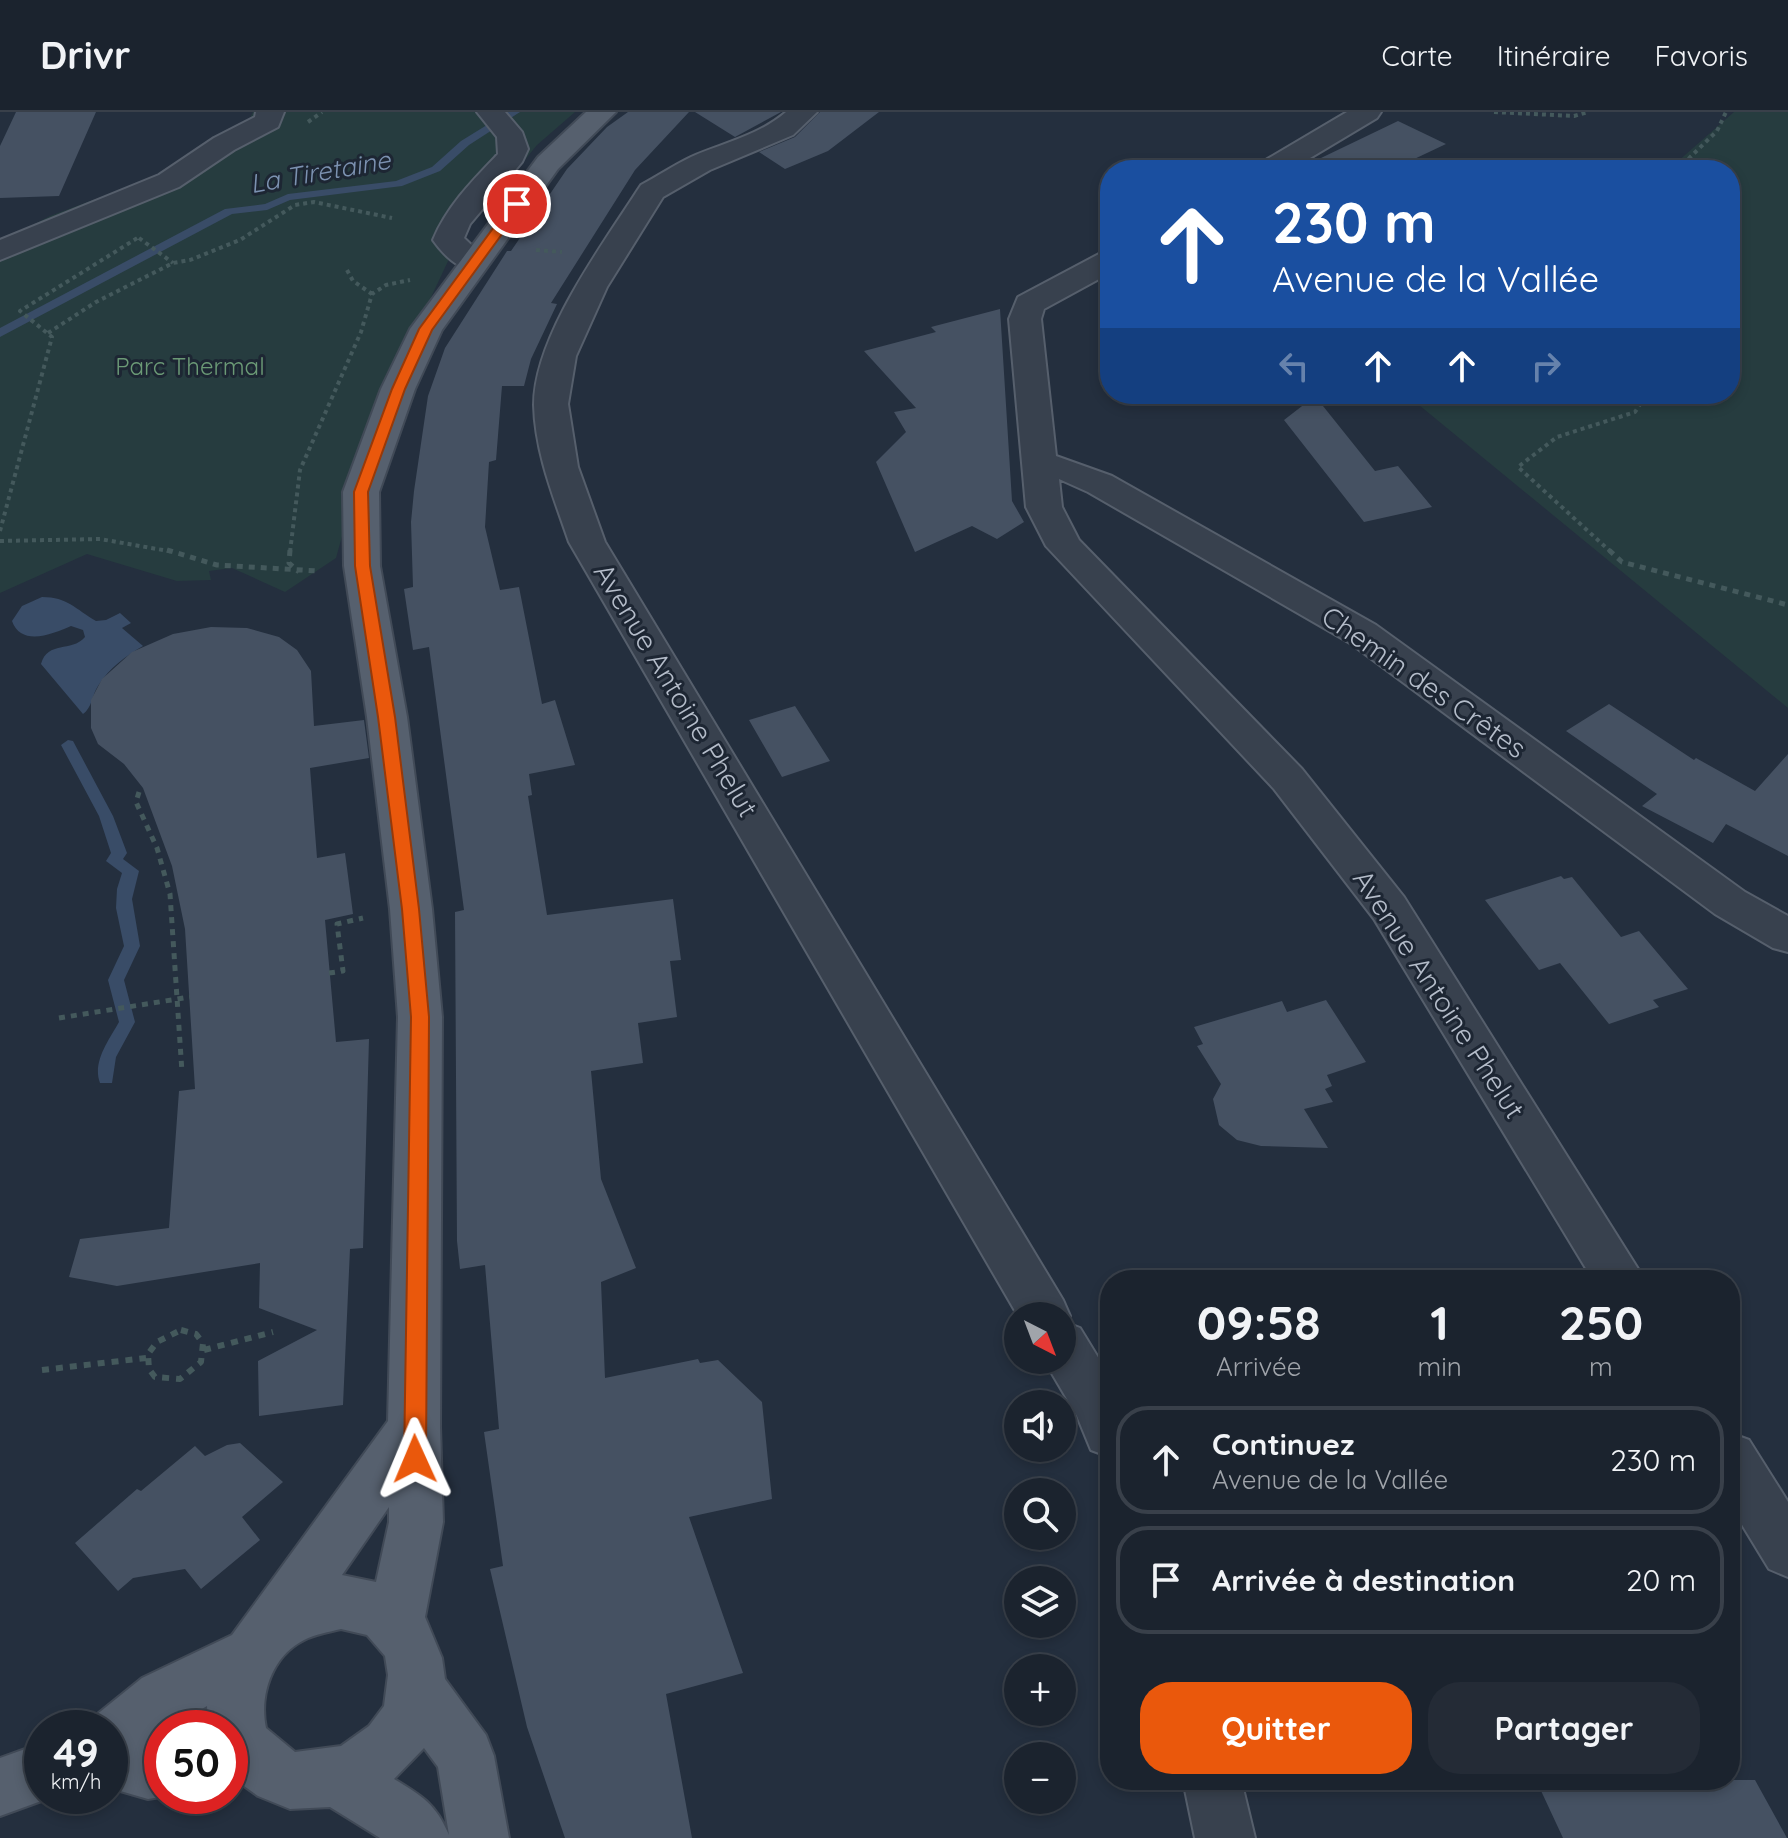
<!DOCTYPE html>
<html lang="fr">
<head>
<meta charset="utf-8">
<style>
  body { margin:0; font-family:Quicksand,sans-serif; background:#242b36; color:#f1f3f6; height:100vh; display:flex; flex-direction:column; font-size:30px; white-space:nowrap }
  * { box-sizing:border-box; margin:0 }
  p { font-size:26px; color:#a0a4aa }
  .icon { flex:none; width:44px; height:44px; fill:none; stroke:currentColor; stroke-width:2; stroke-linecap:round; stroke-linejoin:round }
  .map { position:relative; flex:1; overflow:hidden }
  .side { position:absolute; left:1100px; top:1158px; width:640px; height:520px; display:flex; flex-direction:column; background:#1b232e; border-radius:32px; box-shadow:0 4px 12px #0003,0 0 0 2px #39404a }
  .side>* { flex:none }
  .hud { position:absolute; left:1100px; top:48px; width:640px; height:244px; border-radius:32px; box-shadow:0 4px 12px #0003,0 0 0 2px #39404a; background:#1a4fa0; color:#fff; overflow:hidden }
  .needle { width:52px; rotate:138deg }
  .controls { position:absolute; left:1004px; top:1190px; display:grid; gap:16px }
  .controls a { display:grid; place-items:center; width:72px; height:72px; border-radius:50%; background:#1b232e; box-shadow:0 4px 12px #0003,0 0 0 2px #39404a; font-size:40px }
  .speed { position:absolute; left:24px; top:1598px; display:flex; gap:16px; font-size:40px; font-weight:700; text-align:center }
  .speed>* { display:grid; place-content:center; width:104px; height:104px; border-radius:50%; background:#1b232e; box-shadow:0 4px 12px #0003,0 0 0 2px #39404a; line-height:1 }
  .speed small { font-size:20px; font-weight:400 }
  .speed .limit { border:12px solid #d22; background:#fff; color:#111 }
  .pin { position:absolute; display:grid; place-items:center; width:68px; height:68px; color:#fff; margin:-34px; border:4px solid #fff; border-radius:50%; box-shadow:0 2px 8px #0007 }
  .me { position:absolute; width:88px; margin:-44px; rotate:359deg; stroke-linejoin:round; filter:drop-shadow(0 0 6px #0008) }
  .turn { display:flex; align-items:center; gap:28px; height:168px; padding:0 40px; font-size:36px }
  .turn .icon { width:104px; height:104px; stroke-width:2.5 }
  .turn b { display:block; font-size:56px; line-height:68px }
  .lanes { display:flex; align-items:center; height:76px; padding:0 40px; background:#0003; justify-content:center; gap:40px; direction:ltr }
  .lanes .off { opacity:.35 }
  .eta { display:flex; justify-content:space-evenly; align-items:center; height:136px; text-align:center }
  .eta b { font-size:48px; font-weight:800; line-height:56px }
  .primary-button { display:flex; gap:16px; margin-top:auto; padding:16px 40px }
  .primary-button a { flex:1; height:92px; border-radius:32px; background:#ea580c; color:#fff; font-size:32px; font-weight:800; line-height:92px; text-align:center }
  .primary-button a+a { background:#242b36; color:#f1f3f6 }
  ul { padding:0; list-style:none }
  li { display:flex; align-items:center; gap:24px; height:108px; margin:0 16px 12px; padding:0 24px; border:4px solid #39404a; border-radius:32px }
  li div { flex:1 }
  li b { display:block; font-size:30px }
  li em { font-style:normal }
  header { display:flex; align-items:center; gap:48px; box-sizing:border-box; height:112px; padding:0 40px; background:#1b232e; border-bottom:2px solid #39404a }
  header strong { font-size:38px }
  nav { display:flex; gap:44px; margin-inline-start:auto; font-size:28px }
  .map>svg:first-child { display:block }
  .green { fill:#263c3f }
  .water { fill:#394c67 }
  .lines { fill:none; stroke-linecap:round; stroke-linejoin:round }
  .stream { fill:#394c67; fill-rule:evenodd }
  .building { fill:#455162 }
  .minor-casing { stroke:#565f6c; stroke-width:4 }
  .major-casing { stroke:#414a57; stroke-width:4 }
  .path-far2 { stroke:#44595c; stroke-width:4; stroke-dasharray:4 4; stroke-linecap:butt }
  .path-far1 { stroke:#44595c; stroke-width:5; stroke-dasharray:6 6; stroke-linecap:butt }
  .path { stroke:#44595c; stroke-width:6; stroke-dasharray:7 7; stroke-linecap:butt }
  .minor { fill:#38414e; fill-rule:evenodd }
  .major { fill:#56606e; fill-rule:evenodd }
  .route { fill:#ea580c; stroke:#983908; stroke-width:2 }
  .labels { text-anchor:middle; stroke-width:6; stroke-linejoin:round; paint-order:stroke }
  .far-park-label { font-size:24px; fill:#6b9a76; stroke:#1d2633 }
  .far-water-label { font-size:26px; font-style:italic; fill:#7c92b1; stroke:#1d2633 }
  .street-label { font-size:28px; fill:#b4bcc9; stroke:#1d2633 }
</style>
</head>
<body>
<header>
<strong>Drivr</strong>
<nav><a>Carte</a><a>Itinéraire</a><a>Favoris</a></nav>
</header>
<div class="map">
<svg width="1788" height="1726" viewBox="0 0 1788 1726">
  <rect width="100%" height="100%" fill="#242f3e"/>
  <path class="green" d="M 253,0 L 575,0 L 537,33 L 456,132 L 375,305 L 336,446 L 285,480 L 232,456 L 209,459 L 211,468 L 177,469 L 87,442 L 0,481 L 0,130 L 50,104 L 160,63 L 250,6 Z
    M 1734,0 L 1788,0 L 1788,596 L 1408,284 L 1730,282 L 1730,58 L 1668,58 Z"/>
  <path class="water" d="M 42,485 C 68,485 75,497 96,509 L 106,508 L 120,501 L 131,511 L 122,516 L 143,534 C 126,544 109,556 98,574 C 92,583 92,596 83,602 L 41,552 C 48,528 71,541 85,525 L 83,518 L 71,514 C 53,522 21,535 12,509 L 22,494 Z"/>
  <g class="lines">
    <path class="stream" d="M 508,0 L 520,0 L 469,33 L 440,59 L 402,74 L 290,88 L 267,98 L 232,102 L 0,225 L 0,216 L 225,97 L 265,92 L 288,82 L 396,69 L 432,55 L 461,29 Z
      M 68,628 L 73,629 L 113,704 L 127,741 L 123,747 L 139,759 L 132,787 L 140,834 L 124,868 L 135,910 L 116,945 L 112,971 L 100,971 C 92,950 109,928 119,910 L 108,868 L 124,834 L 116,796 L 117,777 L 122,761 L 106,749 L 111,741 L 99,704 L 61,633 Z"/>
  </g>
  <path class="building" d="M 16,0 L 96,0 L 59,84 L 0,86 L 0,34 Z
    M 628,0 L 689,0 L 635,58 L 551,191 L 557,192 L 531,247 L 524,274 L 502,274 L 496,348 L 489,350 L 485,415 L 500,478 L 519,475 L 542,592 L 555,588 L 575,653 L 529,662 L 532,683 L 528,684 L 547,803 L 673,787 L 681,848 L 670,849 L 677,905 L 638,911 L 643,951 L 591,959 L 601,1067 L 636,1156 L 601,1170 L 605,1266 L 698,1247 L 700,1251 L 718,1248 L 762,1290 L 772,1387 L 689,1405 L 743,1561 L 666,1582 L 692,1726 L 565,1726 L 527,1615 L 490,1457 L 503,1454 L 484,1320 L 499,1317 L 485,1153 L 460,1157 L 457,1129 L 455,800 L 464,798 L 429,535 L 413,538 L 404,477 L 413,475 L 411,410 L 414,379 L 428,284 L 445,236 L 507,139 L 511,139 L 567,57 L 607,15 Z
    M 695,0 L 781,0 L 735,25 Z
    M 820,0 L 879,0 L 828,39 L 785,57 L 759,40 L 795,25 Z
    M 1398,9 L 1446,32 L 1391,58 L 1296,58 Z
    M 1000,197 L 1012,389 L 1024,410 L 997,427 L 972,414 L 915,440 L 876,350 L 906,320 L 894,300 L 916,296 L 864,239 L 936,220 L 931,215 Z
    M 1315,284 L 1375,359 L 1398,354 L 1432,395 L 1364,410 L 1284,308 Z
    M 211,515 L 247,516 L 279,525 L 297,538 L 311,559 L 314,614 L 364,608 L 369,646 L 310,656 L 317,746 L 345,741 L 353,802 L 325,808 L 336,930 L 369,927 L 363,1136 L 350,1137 L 343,1293 L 259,1304 L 258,1249 L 317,1218 L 259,1196 L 260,1151 L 117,1174 L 69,1165 L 80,1127 L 169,1116 L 179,979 L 195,977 L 185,817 L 172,754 L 143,676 L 124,652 L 98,632 L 91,616 L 91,588 L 102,567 L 132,540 L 173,522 Z
    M 1609,592 L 1694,648 L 1696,646 L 1755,679 L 1788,642 L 1788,744 L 1726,712 L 1713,731 L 1642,694 L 1657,682 L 1566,619 Z
    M 795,594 L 830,649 L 782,665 L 749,608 Z
    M 1561,764 L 1564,767 L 1572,765 L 1621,825 L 1639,819 L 1688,877 L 1653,888 L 1659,895 L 1609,912 L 1560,851 L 1539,858 L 1485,788 Z
    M 1326,888 L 1366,950 L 1327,963 L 1332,974 L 1325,977 L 1333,990 L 1304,997 L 1328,1036 L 1261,1034 L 1237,1028 L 1219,1013 L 1213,987 L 1221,972 L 1197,934 L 1203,932 L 1194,915 L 1282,889 L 1287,900 Z
    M 240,1331 L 283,1370 L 242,1405 L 260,1428 L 201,1477 L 185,1457 L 133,1466 L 118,1479 L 75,1431 L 137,1377 L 141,1379 L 195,1334 L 205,1344 L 227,1333 Z
    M 1536,1668 L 1755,1668 L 1787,1726 L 1563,1726 Z"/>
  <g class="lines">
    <defs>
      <path id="minor" d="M 256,0 L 284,0 L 278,15 L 234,38 L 179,75 L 0,148 L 0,128 L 159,63 L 214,26 L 255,5 Z
        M 477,0 L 505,0 L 522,20 L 528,37 L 522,50 L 470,112 L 464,126 L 489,150 L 484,157 C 462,162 445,145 433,128 C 447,94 473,68 498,42 L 497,25 Z
        M 786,0 L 817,0 L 793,23 L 710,58 L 663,85 L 607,175 L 576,244 L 568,292 L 578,355 L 605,430 L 1063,1188 L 1070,1204 L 1067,1211 L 1080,1216 L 1110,1265 L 1110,1345 L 1091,1338 L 1077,1304 L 1044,1248 L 1062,1248 L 1062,1204 L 1018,1204 L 569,430 C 554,386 535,340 534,293 C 534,225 601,135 637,79 L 641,73 C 658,64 674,53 691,45 C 723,31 758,24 786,0 Z
        M 1347,0 L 1381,0 L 1377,6 L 1290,58 L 1254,58 L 1259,52 Z
        M 1110,140 L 1110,161 L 1044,197 L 1041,207 L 1056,344 L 1112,364 L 1376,513 L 1745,780 L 1788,804 L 1788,840 L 1773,836 L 1715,802 L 1350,531 L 1088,380 L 1059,367 L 1062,395 L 1079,428 L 1302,657 L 1404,785 L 1645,1168 L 1593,1168 L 1374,807 L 1274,677 L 1046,434 L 1026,395 L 1009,207 L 1018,185 L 1099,142 Z
        M 1730,1321 L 1749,1328 L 1788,1390 L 1788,1465 L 1769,1457 L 1730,1393 Z
        M 1183,1668 L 1241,1668 L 1255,1726 L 1195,1726 Z"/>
      <path id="major" d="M 586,0 L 616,0 L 558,57 L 442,218 L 415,277 L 379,380 L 380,454 L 407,605 L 432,797 L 442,905 L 440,1315 L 443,1410 L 425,1505 L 442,1546 L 445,1567 L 486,1623 L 494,1644 L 509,1726 L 380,1726 L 330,1695 L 290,1697 L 258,1684 L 230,1664 L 230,1616 L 208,1616 L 207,1594 L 170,1616 L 162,1616 L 162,1623 L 155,1628 L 162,1628 L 162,1684 L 167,1684 L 148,1687 L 110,1676 L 110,1616 L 86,1616 L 90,1608 L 142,1566 L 232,1523 L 388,1309 L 398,905 L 390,797 L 367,605 L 344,454 L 343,380 L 381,277 L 410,217 L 538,45 ZM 389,1395 L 389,1410 L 376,1470 L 342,1463 ZM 341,1517 L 367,1523 L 385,1544 L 388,1563 L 384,1594 L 369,1614 L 341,1634 L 295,1640 L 266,1616 C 259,1583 272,1544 304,1528 C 315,1522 329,1520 341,1517 ZM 424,1636 L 438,1655 L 449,1723 C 436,1692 422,1684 394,1667 Z
        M 42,1631 L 42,1684 L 55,1684 L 0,1704 L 0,1646 Z"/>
    </defs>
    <use href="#minor" class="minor-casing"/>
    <use href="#major" class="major-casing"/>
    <path class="path-far2" d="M 1494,0 L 1574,4 L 1588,0
      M 308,10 L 322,0
      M 1677,58 L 1717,19 L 1726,0
      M 139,126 L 173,151
      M 536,138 L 562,140
      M 347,158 L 353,169 L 372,182
      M 48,221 L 96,190 L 173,151 L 190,148 L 240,128 L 295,93 L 314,90 L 392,106
      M 0,419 L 52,225 L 20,199 L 139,125
      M 0,429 L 100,427 L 174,440
      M 290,440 L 300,358 L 361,220 L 372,182 L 386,173 L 410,168
      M 1611,440 L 1518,355 L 1557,325 L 1635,300 L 1647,282"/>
    <path class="path-far1" d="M 167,438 L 217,453 L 318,459
      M 290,438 L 289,451 L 299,460
      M 1609,438 L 1622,450 L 1788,493
      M 139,680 L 136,690 L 157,736 L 170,782 L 182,960
      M 329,861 L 343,859 L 337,812 L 363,806
      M 59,906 L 190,885"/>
    <path class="path" d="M 181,1218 L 196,1222 L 203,1231 L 201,1250 L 180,1267 L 155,1265 L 149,1257 L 148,1242 L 157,1230 Z
      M 204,1238 L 273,1220
      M 42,1258 L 146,1246"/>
    <use href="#minor" class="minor"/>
    <use href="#major" class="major"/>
  </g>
  <path class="route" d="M 513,89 L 524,92 L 432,218 L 405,277 L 368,380 L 370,454 L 395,605 L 419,797 L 429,905 L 426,1347 L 422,1354 L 415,1357 L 407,1354 L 404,1347 L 411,905 L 402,797 L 378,605 L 355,454 L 354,380 L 392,277 L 419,217 Z"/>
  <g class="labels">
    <g class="far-park-label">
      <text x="190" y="263">Parc Thermal</text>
    </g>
    <g class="far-water-label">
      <text transform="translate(320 60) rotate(-10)" y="9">La Tiretaine</text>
    </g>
    <g class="street-label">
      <text transform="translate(1424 570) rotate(35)" y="10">Chemin des Crêtes</text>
      <text transform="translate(676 578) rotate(59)" y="10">Avenue Antoine Phelut</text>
      <text transform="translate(1439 882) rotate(57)" y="10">Avenue Antoine Phelut</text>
    </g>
  </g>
</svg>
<div class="controls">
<a><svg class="needle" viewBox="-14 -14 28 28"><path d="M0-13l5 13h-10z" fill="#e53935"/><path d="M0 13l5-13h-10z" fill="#a0a4aa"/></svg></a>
<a><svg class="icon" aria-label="sound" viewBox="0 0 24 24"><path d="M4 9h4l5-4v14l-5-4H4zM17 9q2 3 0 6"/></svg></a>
<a><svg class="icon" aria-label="search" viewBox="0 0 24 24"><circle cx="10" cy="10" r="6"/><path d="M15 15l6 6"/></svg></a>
<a><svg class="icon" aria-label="layers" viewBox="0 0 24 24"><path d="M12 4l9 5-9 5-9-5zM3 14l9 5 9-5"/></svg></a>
<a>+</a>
<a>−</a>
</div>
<div class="speed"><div>49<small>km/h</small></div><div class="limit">50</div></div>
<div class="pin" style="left:517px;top:92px;background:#d93025"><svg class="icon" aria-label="arrive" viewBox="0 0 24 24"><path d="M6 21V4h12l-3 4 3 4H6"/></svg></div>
<svg class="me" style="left:415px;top:1347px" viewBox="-20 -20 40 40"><path d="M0-17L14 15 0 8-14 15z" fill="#ea580c" stroke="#fff" stroke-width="4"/></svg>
<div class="hud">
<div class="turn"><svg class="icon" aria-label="ahead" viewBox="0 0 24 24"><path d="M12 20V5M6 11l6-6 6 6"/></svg><div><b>230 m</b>Avenue de la Vallée</div></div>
<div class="lanes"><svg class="icon off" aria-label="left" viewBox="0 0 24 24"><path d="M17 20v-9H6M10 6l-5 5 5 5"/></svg><svg class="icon" aria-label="ahead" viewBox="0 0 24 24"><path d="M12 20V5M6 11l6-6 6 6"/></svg><svg class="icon" aria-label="ahead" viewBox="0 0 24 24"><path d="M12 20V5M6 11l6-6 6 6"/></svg><svg class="icon off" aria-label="right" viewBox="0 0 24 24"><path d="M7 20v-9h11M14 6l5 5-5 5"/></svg></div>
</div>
<section class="side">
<div class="eta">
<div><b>09:58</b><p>Arrivée</p></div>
<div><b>1</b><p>min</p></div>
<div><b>250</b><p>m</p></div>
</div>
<ul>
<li><svg class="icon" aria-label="ahead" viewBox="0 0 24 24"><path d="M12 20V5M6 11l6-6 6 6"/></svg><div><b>Continuez</b><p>Avenue de la Vallée</p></div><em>230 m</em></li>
<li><svg class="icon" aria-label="arrive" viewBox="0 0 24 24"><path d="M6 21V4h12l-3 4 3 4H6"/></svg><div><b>Arrivée à destination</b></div><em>20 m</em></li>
</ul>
<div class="primary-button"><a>Quitter</a><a>Partager</a></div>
</section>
</div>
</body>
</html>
